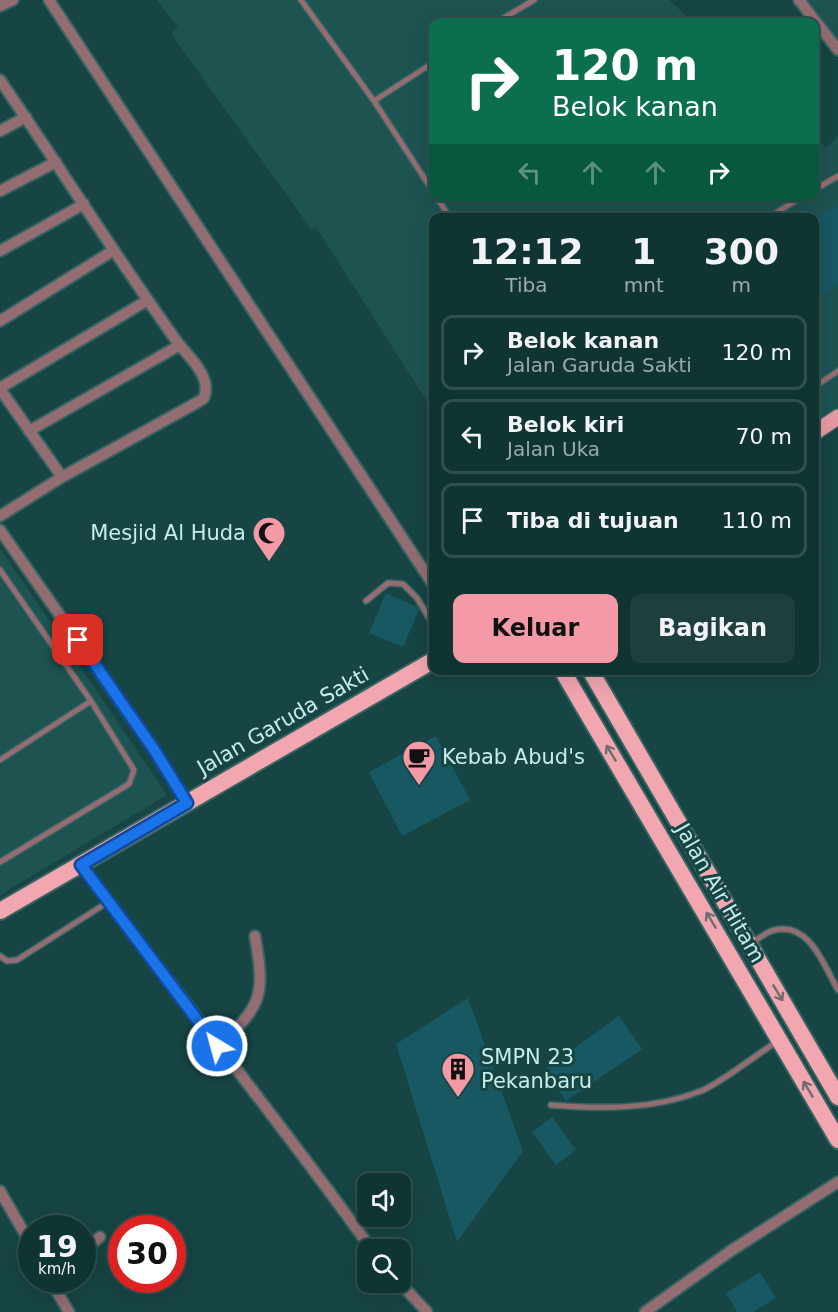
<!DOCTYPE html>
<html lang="id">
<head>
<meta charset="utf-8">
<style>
  body { margin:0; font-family:"DejaVu Sans",sans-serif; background:#1e3f3e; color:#f1f3f6; height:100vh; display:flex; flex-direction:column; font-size:22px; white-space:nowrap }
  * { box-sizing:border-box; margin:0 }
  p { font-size:20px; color:#9caaac }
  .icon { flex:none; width:33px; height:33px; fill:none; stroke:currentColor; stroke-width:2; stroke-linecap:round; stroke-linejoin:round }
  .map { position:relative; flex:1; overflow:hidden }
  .side { position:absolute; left:429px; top:213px; width:390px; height:462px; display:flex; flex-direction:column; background:#103432; border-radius:12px; box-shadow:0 6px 24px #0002,0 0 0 2px #304f4d }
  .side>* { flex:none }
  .guide { position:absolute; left:429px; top:18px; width:390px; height:183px; border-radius:12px; box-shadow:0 6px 24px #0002,0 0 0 2px #304f4d; background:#0b6e4f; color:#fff; overflow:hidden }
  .buttons { position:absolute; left:357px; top:1173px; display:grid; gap:12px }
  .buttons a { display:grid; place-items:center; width:54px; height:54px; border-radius:12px; background:#103432; box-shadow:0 6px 24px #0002,0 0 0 2px #304f4d; font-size:30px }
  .speed { position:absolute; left:18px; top:1215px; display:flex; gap:12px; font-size:30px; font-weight:700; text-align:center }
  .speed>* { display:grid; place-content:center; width:78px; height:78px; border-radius:50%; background:#103432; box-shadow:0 6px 24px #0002,0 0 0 2px #304f4d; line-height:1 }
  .speed small { font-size:15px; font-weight:400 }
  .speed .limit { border:9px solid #d22; background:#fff; color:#111 }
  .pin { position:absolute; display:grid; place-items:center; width:51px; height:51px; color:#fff; margin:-26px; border-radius:12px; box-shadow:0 3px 9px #0006 }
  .me { position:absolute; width:66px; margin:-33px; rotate:323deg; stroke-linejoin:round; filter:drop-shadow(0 0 4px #0008) }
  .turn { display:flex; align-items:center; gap:21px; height:126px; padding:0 24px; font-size:27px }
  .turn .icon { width:78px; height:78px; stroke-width:2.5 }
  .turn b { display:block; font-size:42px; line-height:51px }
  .lanes { display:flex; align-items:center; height:57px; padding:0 24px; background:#0003; justify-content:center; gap:30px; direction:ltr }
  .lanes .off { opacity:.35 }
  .eta { display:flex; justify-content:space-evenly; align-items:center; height:102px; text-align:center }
  .eta b { font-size:36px; font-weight:800; line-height:42px }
  .action { display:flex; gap:12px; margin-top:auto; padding:12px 24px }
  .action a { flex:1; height:69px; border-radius:12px; background:#f49aa6; color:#111; font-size:24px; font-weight:800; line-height:69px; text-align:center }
  .action a+a { background:#1e3f3e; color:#f1f3f6 }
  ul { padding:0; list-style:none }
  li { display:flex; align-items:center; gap:18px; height:75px; margin:0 12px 9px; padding:0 12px; border:3px solid #304f4d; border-radius:12px }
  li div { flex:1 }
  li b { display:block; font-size:22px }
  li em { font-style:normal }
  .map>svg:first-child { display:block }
  .built { fill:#1d5351 }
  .building { fill:#175863 }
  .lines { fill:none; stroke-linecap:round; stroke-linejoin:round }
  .service-casing { stroke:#356361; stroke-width:8 }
  .minor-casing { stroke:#356361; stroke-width:14 }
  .primary-casing { stroke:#356361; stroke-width:18 }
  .trunk-casing { stroke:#356361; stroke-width:20 }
  .service { stroke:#936d71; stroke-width:5 }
  .minor { stroke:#936d71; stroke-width:10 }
  .primary { stroke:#e79aa4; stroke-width:15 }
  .trunk { stroke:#f2a6b0; stroke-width:16 }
  .oneway { stroke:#6e6c6f }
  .route-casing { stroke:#114b97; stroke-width:15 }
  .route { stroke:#1a73e8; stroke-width:10 }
  .labels { text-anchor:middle; stroke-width:6; stroke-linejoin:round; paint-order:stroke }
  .poi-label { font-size:21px; fill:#c4ecea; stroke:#164543; text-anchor:start }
  .street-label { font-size:21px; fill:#c4ecea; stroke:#164543 }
</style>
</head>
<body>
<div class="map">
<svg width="838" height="1312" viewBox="0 0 838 1312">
  <rect width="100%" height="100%" fill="#164543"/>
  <path class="built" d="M 157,0 L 669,0 L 693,22 L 434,22 L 434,196 L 814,196 L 815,137 L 826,148 L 838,136 L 838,408 L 815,422 L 814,218 L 434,218 L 433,411 L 316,227 L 311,229 L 171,34 L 178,27 Z
    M 803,0 L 838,0 L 838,43 Z
    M 0,548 L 167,795 L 0,895 Z"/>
  <path class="building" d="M 838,205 L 838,285 L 814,299 L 814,219 Z
    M 386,593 L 417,607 L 419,610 L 403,647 L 369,633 Z
    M 436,736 L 470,800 L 402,836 L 369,772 Z
    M 468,998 L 523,1151 L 457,1242 L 396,1044 Z
    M 619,1016 L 642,1049 L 566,1101 L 544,1070 Z
    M 552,1117 L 576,1150 L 556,1165 L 532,1132 Z
    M 760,1272 L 776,1298 L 753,1312 L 737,1312 L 726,1293 Z"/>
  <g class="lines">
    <defs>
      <path id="service" d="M 301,0 L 374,101
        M 497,22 L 534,0
        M 434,62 L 374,101 L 434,193
        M 814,190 L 838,176
        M 436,196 L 450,218
        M 768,218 L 803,196
        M 814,387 L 838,371
        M 0,570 L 91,701 L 134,770 L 129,784 L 0,862
        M 366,601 L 388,583 L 403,584 L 417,598 L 434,626
        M 0,760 L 91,701
        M 751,944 C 758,939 767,931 775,930 C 810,922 824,966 838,990
        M 0,956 L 7,961 L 17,960 L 108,902
        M 551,1105 C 601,1109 653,1110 701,1091 C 721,1083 757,1054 778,1041"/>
      <path id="minor" d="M 49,0 L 434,586
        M 799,0 L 838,50
        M 0,6 L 13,0
        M 0,80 C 60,167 116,257 178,343 C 190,358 212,377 204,398 L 198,402 L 62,477 L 0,516
        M 0,131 L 26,117
        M 0,191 L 56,162
        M 0,251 L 84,204
        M 0,321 L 114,250
        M 0,388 L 148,300
        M 0,389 L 62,477
        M 29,431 L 180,345
        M 0,530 L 155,751 L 187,803
        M 81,865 C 177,995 278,1119 372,1250
        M 217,1046 C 263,1006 265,995 255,936
        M 0,1191 L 32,1246
        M 82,1251 L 100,1237
        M 50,1280 L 69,1312
        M 399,1282 L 427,1312
        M 645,1312 L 732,1250 L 838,1182"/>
      <path id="primary" d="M 814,433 L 838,417"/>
      <path id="trunk" d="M 562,670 L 838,1140
        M 590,670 L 838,1097
        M 0,911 L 434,660"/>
    </defs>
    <use href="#service" class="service-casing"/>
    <use href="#minor" class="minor-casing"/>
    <use href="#primary" class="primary-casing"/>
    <use href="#trunk" class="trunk-casing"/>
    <use href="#service" class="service"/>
    <use href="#minor" class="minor"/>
    <use href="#primary" class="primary"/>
    <use href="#trunk" class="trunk"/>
  </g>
  <defs><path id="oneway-shaft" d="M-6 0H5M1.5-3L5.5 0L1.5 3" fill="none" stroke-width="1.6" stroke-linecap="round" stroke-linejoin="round" transform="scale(1.5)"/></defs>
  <g class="oneway">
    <use href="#oneway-shaft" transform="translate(611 753) rotate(-121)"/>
    <use href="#oneway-shaft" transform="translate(711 920) rotate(-121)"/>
    <use href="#oneway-shaft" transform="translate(778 993) rotate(59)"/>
    <use href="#oneway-shaft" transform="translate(808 1089) rotate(-121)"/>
  </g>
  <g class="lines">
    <defs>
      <path id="route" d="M 78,640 L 155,751 L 187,803 L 81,865 L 217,1046"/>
    </defs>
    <use href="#route" class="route-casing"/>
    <use href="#route" class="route"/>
  </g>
  <defs>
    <symbol id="mosque-pin" viewBox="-11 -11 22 30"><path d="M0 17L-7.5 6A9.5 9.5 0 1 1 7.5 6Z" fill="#f49aa6" stroke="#164543"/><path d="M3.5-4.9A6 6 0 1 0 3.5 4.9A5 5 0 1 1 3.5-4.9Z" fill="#111"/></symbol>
    <symbol id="cafe-pin" viewBox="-11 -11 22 30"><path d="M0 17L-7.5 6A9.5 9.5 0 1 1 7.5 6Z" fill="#f49aa6" stroke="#164543"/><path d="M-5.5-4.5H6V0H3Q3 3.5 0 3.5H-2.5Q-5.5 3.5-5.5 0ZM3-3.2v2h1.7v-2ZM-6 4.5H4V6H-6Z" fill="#111"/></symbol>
    <symbol id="building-pin" viewBox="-11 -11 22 30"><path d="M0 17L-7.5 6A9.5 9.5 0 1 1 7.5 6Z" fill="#f49aa6" stroke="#164543"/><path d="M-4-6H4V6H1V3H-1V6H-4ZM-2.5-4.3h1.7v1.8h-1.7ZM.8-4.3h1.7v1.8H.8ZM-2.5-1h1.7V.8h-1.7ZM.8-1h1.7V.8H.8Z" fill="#111"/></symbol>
  </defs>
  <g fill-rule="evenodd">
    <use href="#mosque-pin" x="250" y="514" width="38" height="52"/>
    <use href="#cafe-pin" x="400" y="738" width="38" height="52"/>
    <use href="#building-pin" x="439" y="1050" width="38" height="52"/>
  </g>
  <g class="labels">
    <g class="poi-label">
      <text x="246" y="540" text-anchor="end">Mesjid Al Huda</text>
      <text x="442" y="764">Kebab Abud's</text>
      <text x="481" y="1064">SMPN 23<tspan x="481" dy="24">Pekanbaru</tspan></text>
    </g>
    <g class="street-label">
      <text transform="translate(283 721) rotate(-30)" y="7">Jalan Garuda Sakti</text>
      <text transform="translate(720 893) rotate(60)" y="7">Jalan Air Hitam</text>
    </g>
  </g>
</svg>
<div class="buttons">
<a><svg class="icon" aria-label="sound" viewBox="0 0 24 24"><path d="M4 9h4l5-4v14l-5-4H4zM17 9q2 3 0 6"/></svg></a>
<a><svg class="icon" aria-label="search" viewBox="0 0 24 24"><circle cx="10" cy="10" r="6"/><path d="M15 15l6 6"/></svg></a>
</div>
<div class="speed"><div>19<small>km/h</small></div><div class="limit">30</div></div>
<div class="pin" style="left:78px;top:640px;background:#d93025"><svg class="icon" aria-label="arrive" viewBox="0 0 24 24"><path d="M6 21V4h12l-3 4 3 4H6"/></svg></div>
<svg class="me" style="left:217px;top:1046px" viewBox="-20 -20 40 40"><circle r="17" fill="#1a73e8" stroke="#fff" stroke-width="3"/><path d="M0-11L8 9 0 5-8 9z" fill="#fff"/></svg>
<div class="guide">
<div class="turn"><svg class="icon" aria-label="right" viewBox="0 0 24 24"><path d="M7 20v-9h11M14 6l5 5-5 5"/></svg><div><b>120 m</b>Belok kanan</div></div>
<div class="lanes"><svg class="icon off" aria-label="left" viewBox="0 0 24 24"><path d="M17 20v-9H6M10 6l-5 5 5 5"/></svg><svg class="icon off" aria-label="ahead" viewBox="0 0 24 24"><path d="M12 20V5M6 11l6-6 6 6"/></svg><svg class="icon off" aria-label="ahead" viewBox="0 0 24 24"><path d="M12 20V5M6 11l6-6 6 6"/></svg><svg class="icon" aria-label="right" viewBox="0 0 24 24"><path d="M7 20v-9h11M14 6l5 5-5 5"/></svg></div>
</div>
<section class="side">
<div class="eta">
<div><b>12:12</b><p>Tiba</p></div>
<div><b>1</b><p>mnt</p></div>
<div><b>300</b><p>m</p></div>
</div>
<ul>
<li><svg class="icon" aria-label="right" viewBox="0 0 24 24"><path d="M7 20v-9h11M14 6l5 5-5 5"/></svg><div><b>Belok kanan</b><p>Jalan Garuda Sakti</p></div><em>120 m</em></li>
<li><svg class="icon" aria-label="left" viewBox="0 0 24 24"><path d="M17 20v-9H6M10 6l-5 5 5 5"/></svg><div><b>Belok kiri</b><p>Jalan Uka</p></div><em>70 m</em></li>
<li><svg class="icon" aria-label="arrive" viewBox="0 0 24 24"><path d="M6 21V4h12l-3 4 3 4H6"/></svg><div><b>Tiba di tujuan</b></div><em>110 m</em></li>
</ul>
<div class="action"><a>Keluar</a><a>Bagikan</a></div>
</section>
</div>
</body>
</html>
